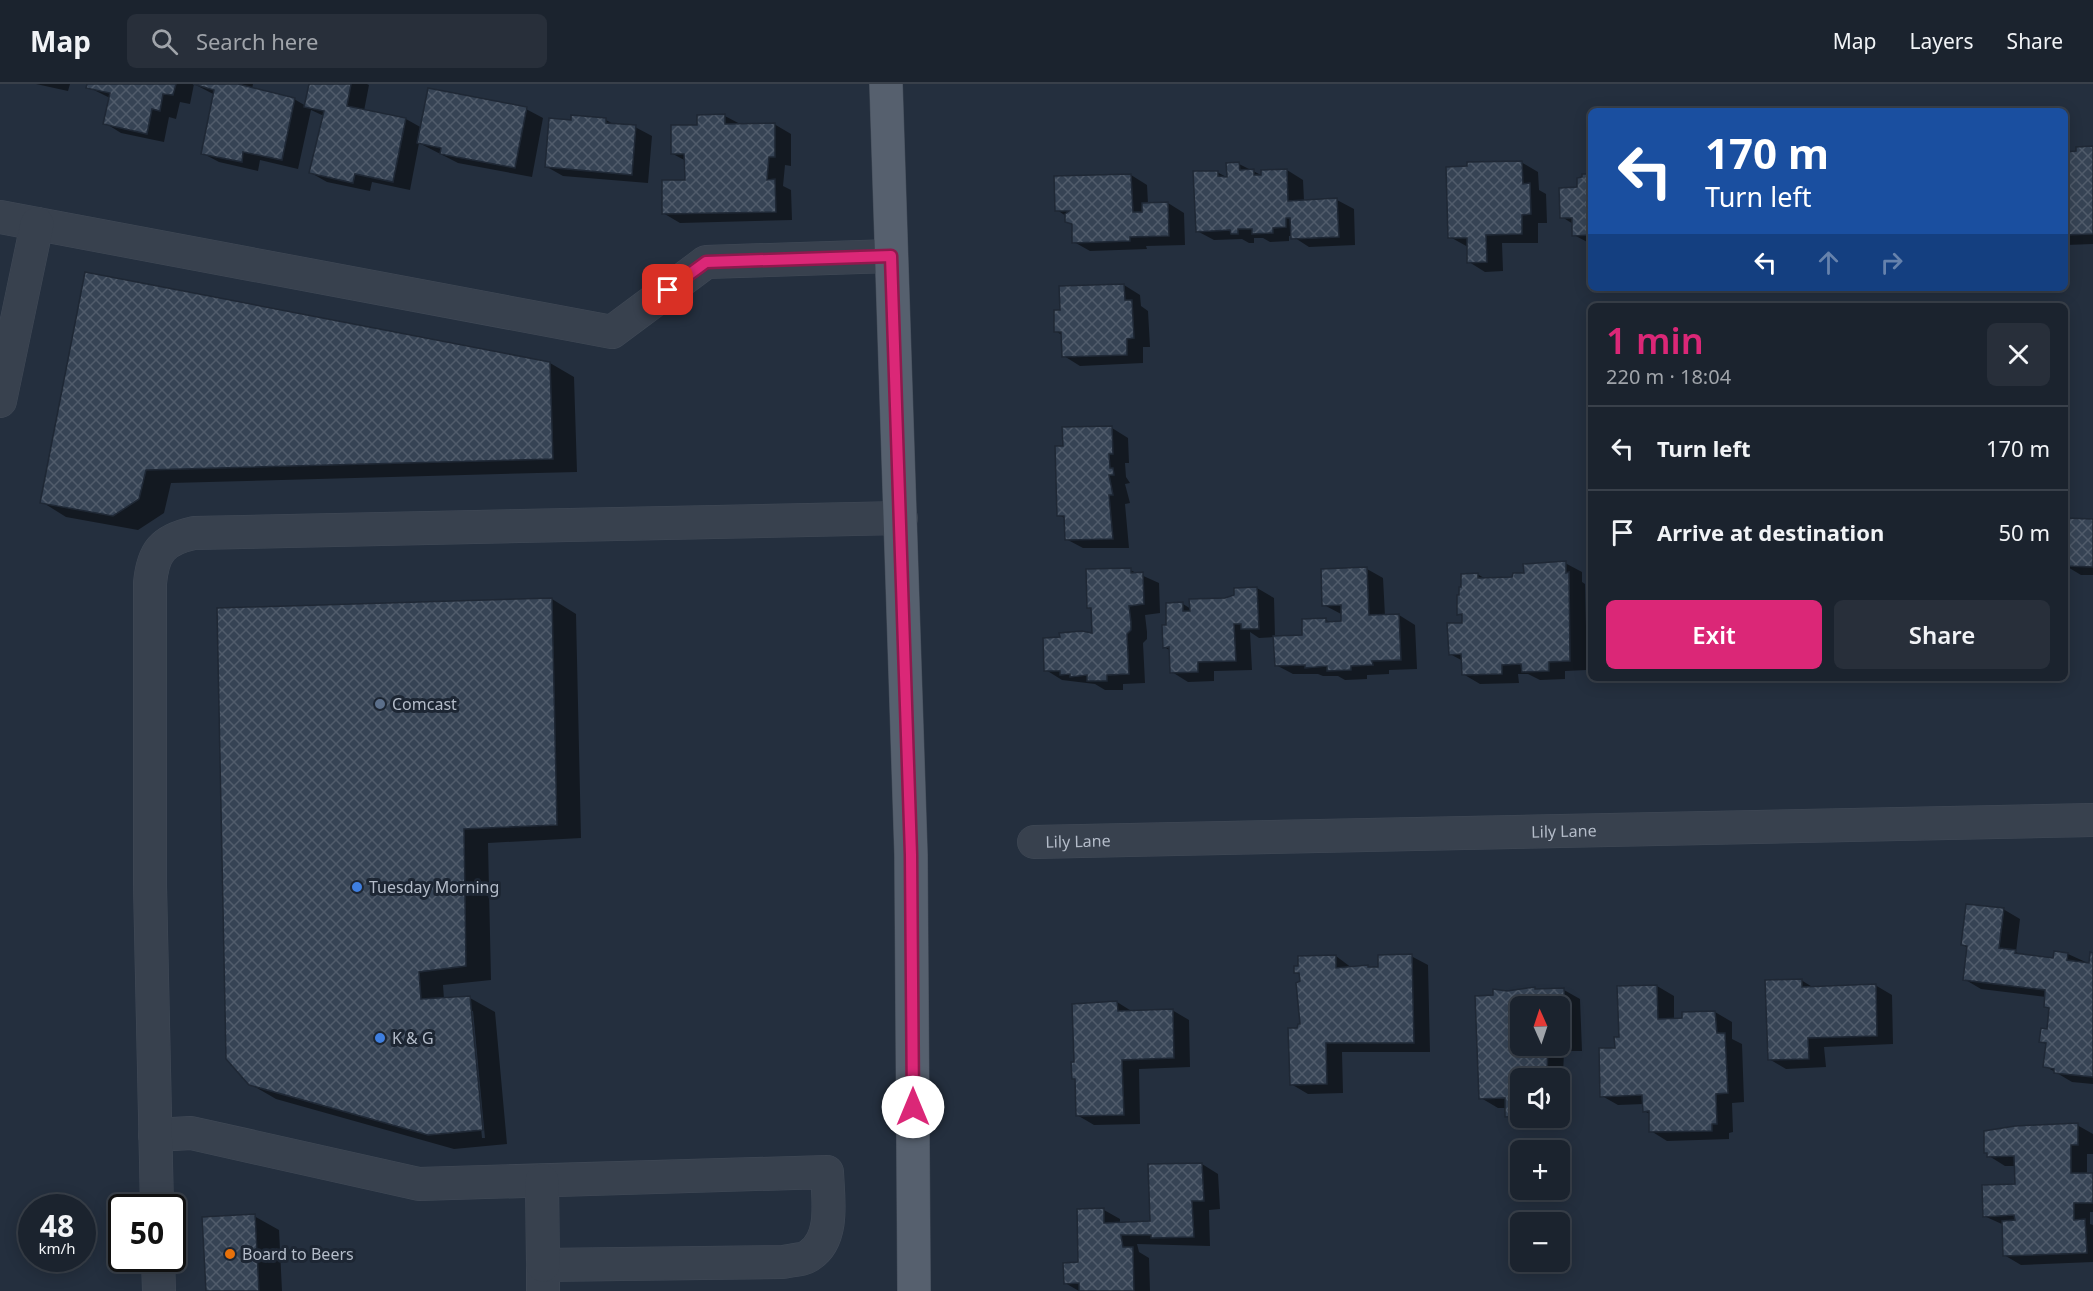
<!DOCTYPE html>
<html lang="en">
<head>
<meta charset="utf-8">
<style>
  body { margin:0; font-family:"Noto Sans",sans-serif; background:#282f3a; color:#f1f3f6; height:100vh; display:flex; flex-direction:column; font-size:22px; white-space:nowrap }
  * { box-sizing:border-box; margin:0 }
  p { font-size:20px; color:#a0a4aa }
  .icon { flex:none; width:33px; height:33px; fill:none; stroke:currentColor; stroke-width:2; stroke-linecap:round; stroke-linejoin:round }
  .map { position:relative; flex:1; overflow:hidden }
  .sheet { position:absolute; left:1588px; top:219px; width:480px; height:378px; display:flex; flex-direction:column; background:#1b232e; border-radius:9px; box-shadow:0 3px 15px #0003,0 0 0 2px #39404a }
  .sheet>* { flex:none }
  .guide { position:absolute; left:1588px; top:24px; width:480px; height:183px; border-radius:9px; box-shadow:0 3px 15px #0003,0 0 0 2px #39404a; background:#1a4fa0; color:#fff; overflow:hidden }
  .needle { width:39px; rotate:357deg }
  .fabs { position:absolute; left:1510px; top:912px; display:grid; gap:12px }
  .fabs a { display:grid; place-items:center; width:60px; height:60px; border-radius:9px; background:#1b232e; box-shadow:0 3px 15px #0003,0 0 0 2px #39404a; font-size:30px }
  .speed { position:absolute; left:18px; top:1110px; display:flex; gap:12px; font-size:30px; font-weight:700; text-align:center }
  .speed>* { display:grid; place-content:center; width:78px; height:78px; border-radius:50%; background:#1b232e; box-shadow:0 3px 15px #0003,0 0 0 2px #39404a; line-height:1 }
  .speed small { font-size:15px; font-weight:400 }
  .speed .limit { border:3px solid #111; border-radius:9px; background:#fff; color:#111 }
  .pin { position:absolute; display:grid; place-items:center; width:51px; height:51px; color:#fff; margin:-26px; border-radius:12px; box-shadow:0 3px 9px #0006 }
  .me { position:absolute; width:66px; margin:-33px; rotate:0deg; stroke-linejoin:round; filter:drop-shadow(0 0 4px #0008) }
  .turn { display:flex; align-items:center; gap:21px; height:126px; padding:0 18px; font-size:27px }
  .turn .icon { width:78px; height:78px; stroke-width:2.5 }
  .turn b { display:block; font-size:42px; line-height:51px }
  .lanes { display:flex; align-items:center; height:57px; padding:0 18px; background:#0003; justify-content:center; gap:30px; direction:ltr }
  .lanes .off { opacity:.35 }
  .round { display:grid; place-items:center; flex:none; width:63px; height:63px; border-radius:9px; background:#282f3a }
  .head { display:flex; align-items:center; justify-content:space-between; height:102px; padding:0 18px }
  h1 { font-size:36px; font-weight:600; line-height:45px; color:#db2777 }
  .cta { display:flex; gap:12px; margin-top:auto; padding:12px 18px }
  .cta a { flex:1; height:69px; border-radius:9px; background:#db2777; color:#fff; font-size:24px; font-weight:600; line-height:69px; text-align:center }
  .cta a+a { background:#282f3a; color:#f1f3f6 }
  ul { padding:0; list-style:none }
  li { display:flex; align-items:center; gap:18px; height:84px; padding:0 18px; border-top:2px solid #39404a }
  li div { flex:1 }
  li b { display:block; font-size:22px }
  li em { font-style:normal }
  header { display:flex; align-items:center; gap:36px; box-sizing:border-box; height:84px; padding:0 30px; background:#1b232e; border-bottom:2px solid #39404a }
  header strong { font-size:28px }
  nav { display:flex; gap:33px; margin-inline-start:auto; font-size:21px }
  .search { width:420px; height:54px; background:#282f3a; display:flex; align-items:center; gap:15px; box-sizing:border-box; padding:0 21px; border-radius:9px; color:#a0a4aa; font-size:22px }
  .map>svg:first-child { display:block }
  .shadow { fill:#0007; fill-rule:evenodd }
  .building { fill:url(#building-cross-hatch); stroke:#1f2835; stroke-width:1.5 }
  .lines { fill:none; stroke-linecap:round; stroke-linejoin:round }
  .minor-casing { stroke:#414a57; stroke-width:34 }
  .major-casing { stroke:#414a57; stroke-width:34 }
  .minor { stroke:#38414e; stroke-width:33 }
  .major { stroke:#56606e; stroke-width:33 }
  .route-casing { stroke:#8e194d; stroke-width:15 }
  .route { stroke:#db2777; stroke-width:10 }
  .service-dot { fill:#5c6f8a; stroke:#1d2633; stroke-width:2 }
  .shop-dot { fill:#3f7fe0; stroke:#1d2633; stroke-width:2 }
  .food-dot { fill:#e8710a; stroke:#1d2633; stroke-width:2 }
  .labels { text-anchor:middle; stroke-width:6; stroke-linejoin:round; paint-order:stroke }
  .poi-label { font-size:16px; fill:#b4bcc9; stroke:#1d2633; text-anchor:start }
  .street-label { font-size:16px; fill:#b4bcc9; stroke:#1d2633 }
</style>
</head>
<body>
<header>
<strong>Map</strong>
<div class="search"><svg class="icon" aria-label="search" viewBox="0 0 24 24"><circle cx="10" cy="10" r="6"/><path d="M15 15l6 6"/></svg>Search here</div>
<nav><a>Map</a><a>Layers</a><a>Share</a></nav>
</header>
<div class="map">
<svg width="2093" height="1207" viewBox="0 0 2093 1207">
  <defs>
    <pattern id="building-cross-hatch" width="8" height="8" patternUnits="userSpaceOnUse" patternTransform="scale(1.5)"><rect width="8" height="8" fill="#364354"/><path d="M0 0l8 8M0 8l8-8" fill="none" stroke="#515c6b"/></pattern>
  </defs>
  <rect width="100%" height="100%" fill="#242f3e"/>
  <path class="shadow" d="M 36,0 L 70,0 L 68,7 Z
    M 89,0 L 253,0 L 252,5 L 294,15 L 306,22 L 310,0 L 367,0 L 369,1 L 364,27 L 406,35 L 422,44 L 526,25 L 543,34 L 532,93 L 458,79 L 419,59 L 410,106 L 372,98 L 370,107 L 327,98 L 311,89 L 324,32 L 311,26 L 298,85 L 260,76 L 258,87 L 219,78 L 202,69 L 215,11 L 194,0 L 190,20 L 180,18 L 176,35 L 169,33 L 164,58 L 121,49 L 105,39 L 110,14 L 88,3 Z
    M 572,32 L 606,36 L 615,41 L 635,43 L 652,52 L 648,99 L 563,92 L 547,83 L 572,38 Z
    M 725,32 L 742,41 L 774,40 L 791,50 L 791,82 L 785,81 L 783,102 L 791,106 L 792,136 L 680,139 L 663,129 L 686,97 L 686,77 L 673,70 L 698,42 L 698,33 Z
    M 2093,64 L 2093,160 L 2066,161 L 2066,69 Z
    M 1521,78 L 1538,88 L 1539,106 L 1546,110 L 1547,139 L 1538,139 L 1538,159 L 1502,159 L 1503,187 L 1485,188 L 1469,178 L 1468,163 L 1450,153 Z
    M 1239,80 L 1263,92 L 1287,86 L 1303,96 L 1304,117 L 1337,116 L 1354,125 L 1355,161 L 1309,163 L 1292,152 L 1289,152 L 1289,157 L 1270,158 L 1263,154 L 1254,154 L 1254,159 L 1249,159 L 1242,155 L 1214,156 L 1197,147 L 1217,88 L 1228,94 Z
    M 1131,91 L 1147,101 L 1148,120 L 1168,119 L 1184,129 L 1185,161 L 1146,162 L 1147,165 L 1090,167 L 1074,158 L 1073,141 L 1066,137 L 1066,132 L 1057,126 Z
    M 1592,91 L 1592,160 L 1591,160 L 1574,151 L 1573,140 L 1562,133 L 1579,104 Z
    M 86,190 L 550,279 L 574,293 L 577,388 L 171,399 L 164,429 L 138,446 L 66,433 L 42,418 Z
    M 1124,201 L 1140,211 L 1141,222 L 1148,227 L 1150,263 L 1143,263 L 1143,279 L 1080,282 L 1064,272 L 1063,252 L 1056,247 L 1062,227 Z
    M 1112,344 L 1128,354 L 1129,379 L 1125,379 L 1126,393 L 1130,399 L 1125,400 L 1130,419 L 1125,420 L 1129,464 L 1083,464 L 1066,455 L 1066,435 L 1059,431 L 1064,364 Z
    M 2066,436 L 2093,437 L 2093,491 L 2081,491 L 2066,482 Z
    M 1565,479 L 1582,488 L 1582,498 L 1585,500 L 1587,586 L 1565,587 L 1565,595 L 1540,596 L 1528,590 L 1518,590 L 1519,599 L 1480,600 L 1463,590 L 1463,577 L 1450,570 L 1463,540 L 1464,533 L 1459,530 L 1477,490 L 1486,495 L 1514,494 Z
    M 1367,485 L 1383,494 L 1385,532 L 1399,531 L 1415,541 L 1417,585 L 1389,586 L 1389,590 L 1367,591 L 1367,595 L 1345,596 L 1338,592 L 1323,592 L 1318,590 L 1293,590 L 1276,581 L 1275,553 L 1259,554 L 1250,548 L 1252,586 L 1214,587 L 1214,597 L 1188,598 L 1172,588 L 1171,567 L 1164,563 L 1168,542 L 1183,520 L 1191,525 L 1257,504 L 1274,514 L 1275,553 L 1304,552 L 1326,536 L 1332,539 L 1343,539 L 1343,531 L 1324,521 Z
    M 1130,486 L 1159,499 L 1160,529 L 1145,531 L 1147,548 L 1147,555 L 1143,559 L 1145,599 L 1123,600 L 1123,606 L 1105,606 L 1095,600 L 1062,596 L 1046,586 L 1093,550 L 1092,525 L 1089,523 Z
    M 552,515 L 576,530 L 581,754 L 488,759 L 491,896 L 443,901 L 444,915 L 470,914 L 495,928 L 507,1060 L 454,1065 L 276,1015 L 250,1000 ZM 470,927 L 473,927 L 485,1054 L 482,1054 Z
    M 1709,594 L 1738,594 L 1738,595 L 1713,596 Z
    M 2003,825 L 2020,835 L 2016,868 L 2022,872 L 2054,875 L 2068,870 L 2090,880 L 2093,870 L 2093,1000 L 2072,998 L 2045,982 L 2047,961 L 2041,957 L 2048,947 L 2051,925 L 2045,922 L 2046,913 L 1981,905 L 1964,895 L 1968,864 L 1963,861 Z
    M 1336,872 L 1352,884 L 1379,884 L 1411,872 L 1428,881 L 1430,968 L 1342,968 L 1343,1009 L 1308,1010 L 1291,1000 L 1299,946 L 1302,942 L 1301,891 L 1295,888 Z
    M 1801,896 L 1814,904 L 1875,901 L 1892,911 L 1893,960 L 1824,963 L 1826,983 L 1786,985 L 1769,975 Z
    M 1657,902 L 1674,912 L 1674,936 L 1715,928 L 1732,938 L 1732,955 L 1742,960 L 1744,1018 L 1732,1019 L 1733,1048 L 1729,1049 L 1729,1055 L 1667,1057 L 1651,1047 L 1650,1030 L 1644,1027 L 1644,1020 L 1618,1021 L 1602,1012 L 1621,955 L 1619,904 Z
    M 1564,906 L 1580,915 L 1582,967 L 1564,967 L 1561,1040 L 1523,1041 L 1507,1032 L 1506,1024 L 1498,1024 L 1481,1014 L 1495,908 ZM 1521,922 L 1560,922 L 1560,962 L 1521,962 ZM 1521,994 L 1560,994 L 1560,1034 L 1521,1034 Z
    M 1117,918 L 1133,928 L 1172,926 L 1189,936 L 1190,983 L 1139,985 L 1140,1040 L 1094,1041 L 1077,1031 L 1076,996 L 1073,994 L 1076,979 Z
    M 2077,1041 L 2093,1050 L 2093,1070 L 2087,1070 L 2087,1090 L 2093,1090 L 2093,1128 L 2090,1128 L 2090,1140 L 2093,1141 L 2093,1178 L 2021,1181 L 2004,1171 L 2004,1141 L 1984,1132 L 2017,1102 L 2016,1082 L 2005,1082 L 1989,1072 Z
    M 1202,1080 L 1218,1090 L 1220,1125 L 1209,1126 L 1210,1162 L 1137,1160 L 1139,1168 L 1149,1174 L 1150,1207 L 1079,1207 L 1065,1199 L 1080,1180 L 1104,1126 L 1120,1135 L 1120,1140 L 1152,1138 Z
    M 254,1132 L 279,1146 L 282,1207 L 208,1207 Z"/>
  <path class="building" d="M 87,0 L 176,0 L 173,11 L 163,10 L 160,27 L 152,25 L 147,50 L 103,40 L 110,9 L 86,4 Z
    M 193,0 L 238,0 L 295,14 L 282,76 L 243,68 L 242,78 L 201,70 L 214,6 Z
    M 309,0 L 351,0 L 347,22 L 406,34 L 393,98 L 355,90 L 353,99 L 309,89 L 324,27 L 304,23 Z
    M 428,4 L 527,23 L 515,84 L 440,70 L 441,64 L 417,59 Z
    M 725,30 L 725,40 L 775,39 L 775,73 L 769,73 L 767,96 L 775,95 L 776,128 L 662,130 L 662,96 L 685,96 L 684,70 L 671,70 L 671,41 L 697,41 L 697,31 Z
    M 571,31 L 606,34 L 606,39 L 636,41 L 632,91 L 545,83 L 549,34 L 571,36 Z
    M 2093,62 L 2093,150 L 2066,151 L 2066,68 L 2076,67 L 2076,63 Z
    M 1522,77 L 1523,100 L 1530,99 L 1531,130 L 1522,131 L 1522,150 L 1486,151 L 1487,178 L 1467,179 L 1467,154 L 1448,154 L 1446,83 L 1467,82 L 1467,78 Z
    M 1239,78 L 1240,86 L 1254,85 L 1254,91 L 1261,91 L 1261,86 L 1287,85 L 1288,117 L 1337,114 L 1339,153 L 1291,155 L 1290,134 L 1286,134 L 1286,143 L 1273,144 L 1273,149 L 1252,150 L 1252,145 L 1238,145 L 1238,150 L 1231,150 L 1230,146 L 1196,148 L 1193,87 L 1218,87 L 1218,92 L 1227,93 L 1226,79 Z
    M 1131,90 L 1133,128 L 1142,128 L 1142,119 L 1168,118 L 1169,152 L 1130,153 L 1130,157 L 1072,159 L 1072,140 L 1065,138 L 1065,130 L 1069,127 L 1055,127 L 1054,92 Z
    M 1582,90 L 1592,90 L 1592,151 L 1572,152 L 1572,134 L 1560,134 L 1559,104 L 1577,103 L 1577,94 L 1582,93 Z
    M 85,188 L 550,278 L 553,375 L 146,386 L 139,415 L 113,432 L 40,419 Z
    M 1124,200 L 1125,216 L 1132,216 L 1134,254 L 1127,255 L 1127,271 L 1062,273 L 1061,248 L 1054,248 L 1054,226 L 1060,226 L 1059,202 Z
    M 1112,342 L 1113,370 L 1109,370 L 1110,384 L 1113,384 L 1114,391 L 1109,391 L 1113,411 L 1109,411 L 1113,455 L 1065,456 L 1064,432 L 1057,432 L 1055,362 L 1063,362 L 1062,343 Z
    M 2066,434 L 2093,435 L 2093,483 L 2066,482 Z
    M 1566,477 L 1566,489 L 1569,488 L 1570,577 L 1549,578 L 1549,587 L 1522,588 L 1521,580 L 1502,581 L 1502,590 L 1462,591 L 1461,570 L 1449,571 L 1447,539 L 1462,539 L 1462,530 L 1457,531 L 1457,511 L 1459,511 L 1459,503 L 1461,503 L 1461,490 L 1478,489 L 1478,494 L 1512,493 L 1513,489 L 1524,489 L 1523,480 Z
    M 1367,483 L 1369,531 L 1399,530 L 1401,576 L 1372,577 L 1373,581 L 1351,582 L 1351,586 L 1327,587 L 1327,582 L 1305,584 L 1305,581 L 1275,582 L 1273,552 L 1302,551 L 1302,535 L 1326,534 L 1326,538 L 1341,537 L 1341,521 L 1322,522 L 1321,485 Z
    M 1131,484 L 1131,489 L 1143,488 L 1144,520 L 1129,522 L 1131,538 L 1131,546 L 1127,550 L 1129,590 L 1107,591 L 1107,597 L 1087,597 L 1087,591 L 1070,593 L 1070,590 L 1060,591 L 1060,587 L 1044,587 L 1043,554 L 1060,553 L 1059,549 L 1082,547 L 1092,549 L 1091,524 L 1087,524 L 1086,485 Z
    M 1257,503 L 1259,545 L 1241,545 L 1241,540 L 1234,540 L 1236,577 L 1198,578 L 1198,588 L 1170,589 L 1169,563 L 1163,564 L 1162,541 L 1166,541 L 1166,519 L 1183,518 L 1183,527 L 1190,527 L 1189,515 L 1225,514 L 1234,511 L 1234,504 Z
    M 552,514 L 557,741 L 464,745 L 466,882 L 419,888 L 421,915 L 470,912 L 483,1046 L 428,1051 L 249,1001 L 226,975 L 217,524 Z
    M 1966,820 L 2004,824 L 1999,864 L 2016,866 L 2015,869 L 2053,874 L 2054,867 L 2068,869 L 2067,876 L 2089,879 L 2090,868 L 2093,869 L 2093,993 L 2054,989 L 2054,985 L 2043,983 L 2046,959 L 2039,958 L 2041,944 L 2047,945 L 2049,924 L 2044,923 L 2045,906 L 1963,896 L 1967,862 L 1961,861 Z
    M 1412,870 L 1414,959 L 1326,959 L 1327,1000 L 1290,1001 L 1288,944 L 1297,944 L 1298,940 L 1300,940 L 1296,899 L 1300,897 L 1299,889 L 1294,889 L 1294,882 L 1298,882 L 1298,872 L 1336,871 L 1336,884 L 1368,881 L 1368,883 L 1378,883 L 1378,871 Z
    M 1802,895 L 1802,903 L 1876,900 L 1877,952 L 1808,954 L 1809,975 L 1768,976 L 1765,896 Z
    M 1657,901 L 1658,935 L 1682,934 L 1682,928 L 1715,927 L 1717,949 L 1725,949 L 1728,1009 L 1716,1010 L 1717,1040 L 1712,1040 L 1712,1047 L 1649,1048 L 1649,1027 L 1643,1028 L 1642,1011 L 1600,1013 L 1599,964 L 1615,964 L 1614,953 L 1619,953 L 1617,902 Z
    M 1535,903 L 1535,905 L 1564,904 L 1566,958 L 1560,958 L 1560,922 L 1521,922 L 1521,962 L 1548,962 L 1547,992 L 1547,994 L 1521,994 L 1521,1032 L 1505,1033 L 1505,1014 L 1479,1015 L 1475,912 L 1493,911 L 1493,905 L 1507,907 Z
    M 1117,917 L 1118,927 L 1173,925 L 1174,974 L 1122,976 L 1124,1031 L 1076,1032 L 1075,995 L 1072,995 L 1071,978 L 1074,978 L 1072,920 Z
    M 2078,1039 L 2078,1061 L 2071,1061 L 2071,1089 L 2093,1089 L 2093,1119 L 2074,1119 L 2074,1136 L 2085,1135 L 2087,1169 L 2003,1172 L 2002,1137 L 2015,1136 L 2014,1131 L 1983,1133 L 1982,1101 L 2015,1100 L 2014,1072 L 1987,1073 L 1987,1069 L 1984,1069 L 1984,1047 L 2015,1042 Z
    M 1202,1079 L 1204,1117 L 1192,1117 L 1194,1153 L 1151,1154 L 1151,1151 L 1121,1151 L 1123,1163 L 1133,1163 L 1134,1207 L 1079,1207 L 1079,1199 L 1064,1200 L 1063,1179 L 1078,1178 L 1077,1125 L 1104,1124 L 1104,1139 L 1150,1137 L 1148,1080 Z
    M 255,1130 L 259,1207 L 206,1207 L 202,1133 Z"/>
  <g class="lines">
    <defs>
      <g id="minor">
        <path d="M 0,133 L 612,248 L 706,178 L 891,172"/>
        <path d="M 0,317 L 37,140"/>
        <path id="s1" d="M 1034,758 L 2093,736"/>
        <path d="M 155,1051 L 191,1049 L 419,1100 L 827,1088 C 828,1115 835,1154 810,1171 C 804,1176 791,1176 783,1178 L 543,1181 L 543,1207"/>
        <path d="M 542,1097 L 543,1181"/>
        <path d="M 157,1124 L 150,801 L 150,499 C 153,468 162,456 194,449 L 901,434"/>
        <path d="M 158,1174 L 159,1207"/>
      </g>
      <path id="major" d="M 886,0 L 911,771 L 914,1207"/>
    </defs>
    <use href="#minor" class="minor-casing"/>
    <use href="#major" class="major-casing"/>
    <use href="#minor" class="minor"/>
    <use href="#major" class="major"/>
  </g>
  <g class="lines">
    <defs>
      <path id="route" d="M 668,206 L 706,178 L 891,172 L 911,771 L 913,1023"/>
    </defs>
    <use href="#route" class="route-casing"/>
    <use href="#route" class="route"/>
  </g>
  <circle class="service-dot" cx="380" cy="620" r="6"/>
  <g class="shop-dot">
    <circle cx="357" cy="803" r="6"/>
    <circle cx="380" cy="954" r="6"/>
  </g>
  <circle class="food-dot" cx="230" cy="1170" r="6"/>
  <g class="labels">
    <g class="poi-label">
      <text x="392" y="626">Comcast</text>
      <text x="369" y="809">Tuesday Morning</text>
      <text x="392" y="960">K &amp; G</text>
      <text x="242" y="1176">Board to Beers</text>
    </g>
    <g class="street-label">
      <text dy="6" stroke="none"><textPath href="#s1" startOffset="530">Lily Lane</textPath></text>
      <text dy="6" stroke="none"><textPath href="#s1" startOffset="44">Lily Lane</textPath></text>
    </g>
  </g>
</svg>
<div class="fabs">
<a><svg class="needle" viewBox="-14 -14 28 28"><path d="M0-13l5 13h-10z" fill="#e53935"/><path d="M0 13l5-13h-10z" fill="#a0a4aa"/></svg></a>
<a><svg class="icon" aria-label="sound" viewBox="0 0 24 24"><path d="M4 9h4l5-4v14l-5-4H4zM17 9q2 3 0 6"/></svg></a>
<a>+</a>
<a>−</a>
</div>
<div class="speed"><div>48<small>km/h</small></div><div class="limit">50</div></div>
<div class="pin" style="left:668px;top:206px;background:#d93025"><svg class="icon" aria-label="arrive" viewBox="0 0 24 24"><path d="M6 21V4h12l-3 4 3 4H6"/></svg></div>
<svg class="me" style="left:913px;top:1023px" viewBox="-20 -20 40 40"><circle r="19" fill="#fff"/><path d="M0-13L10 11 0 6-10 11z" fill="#db2777"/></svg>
<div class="guide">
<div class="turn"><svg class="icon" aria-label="left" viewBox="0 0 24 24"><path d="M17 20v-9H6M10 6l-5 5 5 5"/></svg><div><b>170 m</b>Turn left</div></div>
<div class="lanes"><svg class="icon" aria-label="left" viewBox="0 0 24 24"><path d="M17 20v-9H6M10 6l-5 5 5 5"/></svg><svg class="icon off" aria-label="ahead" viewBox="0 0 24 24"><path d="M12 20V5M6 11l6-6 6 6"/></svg><svg class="icon off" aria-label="right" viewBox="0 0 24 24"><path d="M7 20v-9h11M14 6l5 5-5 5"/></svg></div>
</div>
<section class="sheet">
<div class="head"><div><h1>1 min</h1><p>220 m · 18:04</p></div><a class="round"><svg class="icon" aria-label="close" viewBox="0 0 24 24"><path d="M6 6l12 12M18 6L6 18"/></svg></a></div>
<ul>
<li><svg class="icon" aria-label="left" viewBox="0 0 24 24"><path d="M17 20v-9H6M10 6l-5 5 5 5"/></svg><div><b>Turn left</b></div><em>170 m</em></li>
<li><svg class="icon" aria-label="arrive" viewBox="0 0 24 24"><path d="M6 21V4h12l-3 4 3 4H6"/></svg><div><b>Arrive at destination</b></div><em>50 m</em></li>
</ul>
<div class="cta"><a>Exit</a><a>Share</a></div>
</section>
</div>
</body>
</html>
